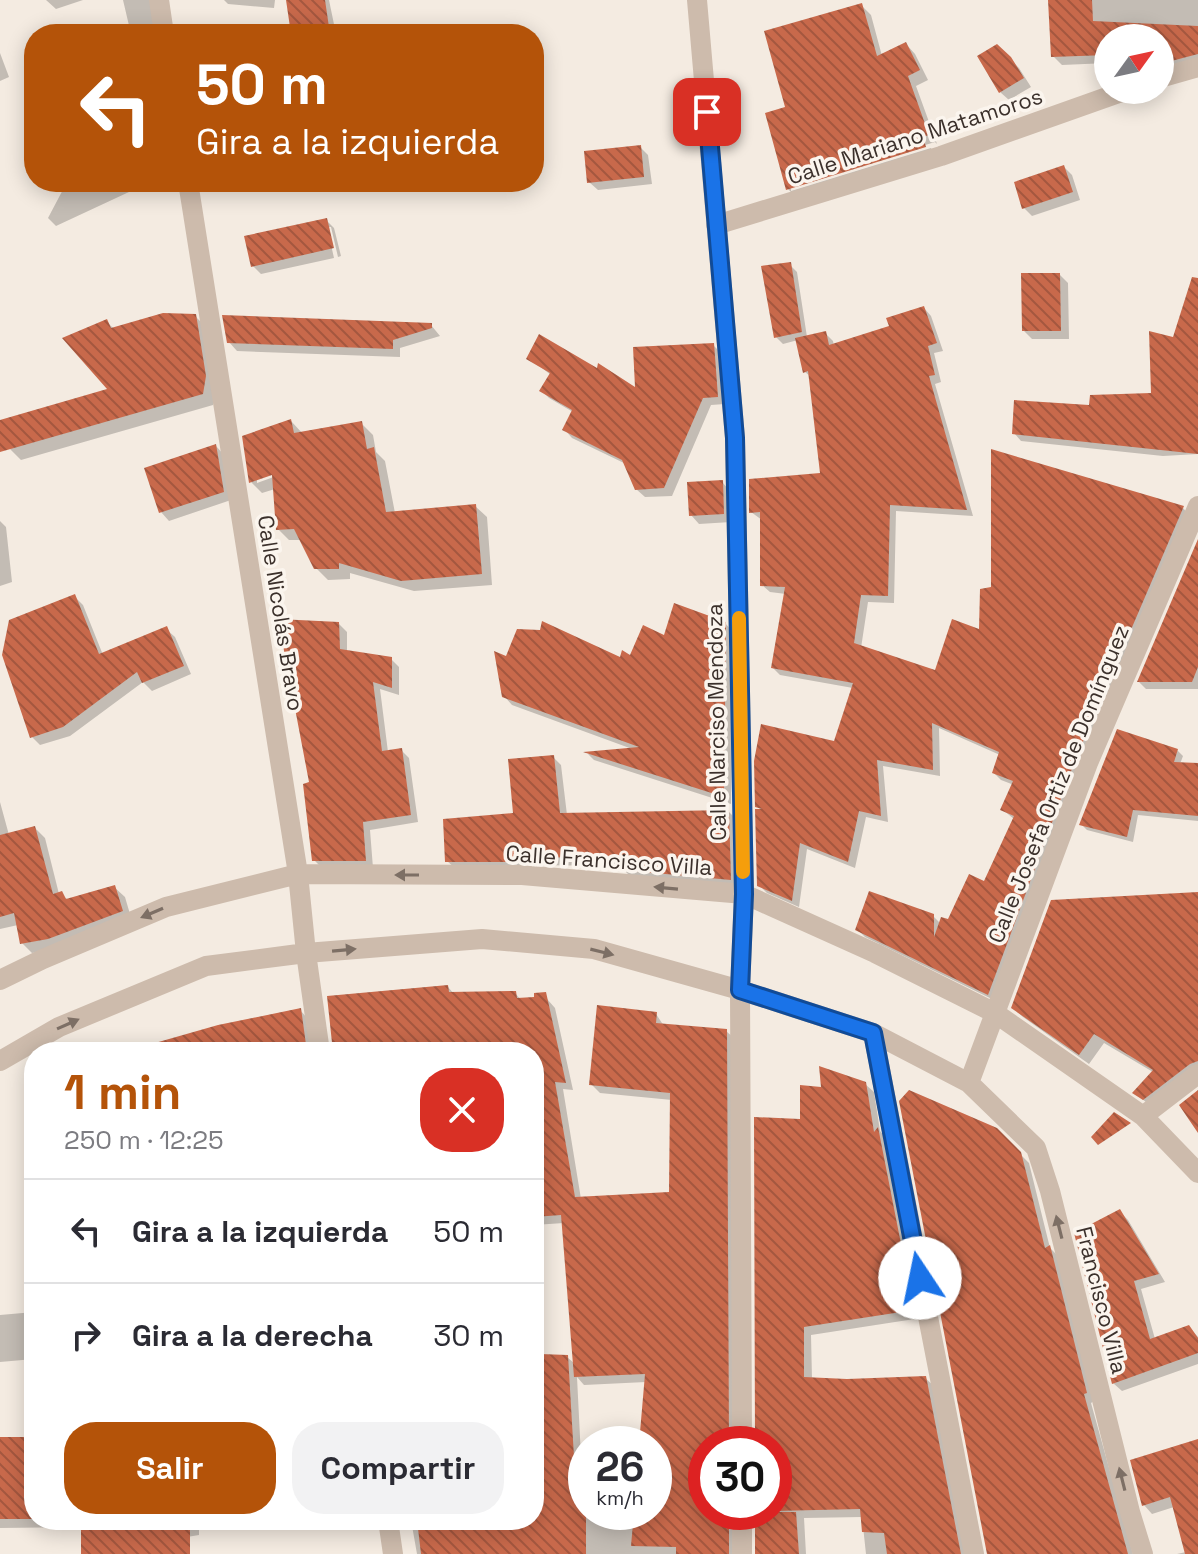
<!DOCTYPE html>
<html lang="es">
<head>
<meta charset="utf-8">
<style>
  body { margin:0; font-family:"Space Grotesk",sans-serif; background:#f2f2f3; color:#2b2b33; height:100vh; display:flex; flex-direction:column; font-size:30px; white-space:nowrap }
  * { box-sizing:border-box; margin:0 }
  p { font-size:26px; color:#7c7c81 }
  .icon { flex:none; width:44px; height:44px; fill:none; stroke:currentColor; stroke-width:2; stroke-linecap:round; stroke-linejoin:round }
  .map { position:relative; flex:1; overflow:hidden }
  .drawer { position:absolute; left:24px; top:1042px; width:520px; height:488px; display:flex; flex-direction:column; background:#fff; border-radius:32px; box-shadow:0 4px 20px #0003 }
  .drawer>* { flex:none }
  .guide { position:absolute; left:24px; top:24px; width:520px; height:168px; border-radius:32px; box-shadow:0 4px 20px #0003; background:#b45309; color:#fff; overflow:hidden }
  .needle { width:52px; rotate:57deg }
  .buttons { position:absolute; left:1094px; top:24px; display:grid; gap:16px }
  .buttons a { display:grid; place-items:center; width:80px; height:80px; border-radius:50%; background:#fff; box-shadow:0 4px 20px #0003; font-size:40px }
  .speed { position:absolute; left:568px; top:1426px; display:flex; gap:16px; font-size:40px; font-weight:700; text-align:center }
  .speed>* { display:grid; place-content:center; width:104px; height:104px; border-radius:50%; background:#fff; box-shadow:0 4px 20px #0003; line-height:1 }
  .speed small { font-size:20px; font-weight:400 }
  .speed .limit { border:12px solid #d22; background:#fff; color:#111 }
  .pin { position:absolute; display:grid; place-items:center; width:68px; height:68px; color:#fff; margin:-34px; border-radius:16px; box-shadow:0 4px 12px #0006 }
  .me { position:absolute; width:88px; margin:-44px; rotate:349deg; stroke-linejoin:round; filter:drop-shadow(0 0 6px #0008) }
  .turn { display:flex; align-items:center; gap:28px; height:168px; padding:0 40px; font-size:36px }
  .turn .icon { width:104px; height:104px; stroke-width:2.5 }
  .turn b { display:block; font-size:56px; line-height:68px }
  .round { display:grid; place-items:center; flex:none; width:84px; height:84px; border-radius:32px; background:#f2f2f3 }
  .summary { display:flex; align-items:center; justify-content:space-between; height:136px; padding:0 40px }
  h1 { font-size:48px; font-weight:700; line-height:60px; color:#b45309 }
  .button { display:flex; gap:16px; margin-top:auto; padding:16px 40px }
  .button a { flex:1; height:92px; border-radius:32px; background:#b45309; color:#fff; font-size:32px; font-weight:700; line-height:92px; text-align:center }
  .button a+a { background:#f2f2f3; color:#2b2b33 }
  ul { padding:0; list-style:none }
  li { display:flex; align-items:center; gap:24px; height:104px; padding:0 40px; border-top:2px solid #e1e1e2 }
  li div { flex:1 }
  li b { display:block; font-size:30px }
  li em { font-style:normal }
  .map>svg:first-child { display:block }
  .shadow { fill:#0003; fill-rule:evenodd }
  .building { fill:url(#building-back-hatch) }
  .lines { fill:none; stroke-linecap:round; stroke-linejoin:round }
  .minor { stroke:#cdbbac; stroke-width:20 }
  .oneway { fill:#7d6f65 }
  .route-casing { stroke:#114b97; stroke-width:20 }
  .route { stroke:#1a73e8; stroke-width:14 }
  .slow { stroke:#f59e0b; stroke-width:14 }
  .labels { text-anchor:middle; stroke-width:7; stroke-linejoin:round; paint-order:stroke }
  .street-label { font-size:22px; fill:#3b302b; stroke:#fbf5ee }
</style>
</head>
<body>
<div class="map">
<svg width="1198" height="1554" viewBox="0 0 1198 1554">
  <defs>
    <pattern id="building-back-hatch" width="6" height="6" patternUnits="userSpaceOnUse" patternTransform="scale(2)"><rect width="6" height="6" fill="#c8694b"/><path d="M-1 5l2 2M0 0l6 6M5-1l2 2" fill="none" stroke="#a4573f"/></pattern>
  </defs>
  <rect width="100%" height="100%" fill="#f4ebe1"/>
  <path class="shadow" d="M 46,0 L 83,0 L 56,9 Z
    M 123,0 L 161,0 L 159,34 L 131,34 Z
    M 224,0 L 275,0 L 274,8 L 228,4 Z
    M 288,0 L 329,0 L 336,34 L 293,34 Z
    M 1050,0 L 1198,0 L 1198,65 L 1160,78 L 1160,38 L 1108,38 L 1108,63 L 1062,65 L 1053,56 Z
    M 862,6 L 871,15 L 882,56 L 906,44 L 915,54 L 928,80 L 916,86 L 937,144 L 935,142 L 791,186 L 791,191 L 931,148 L 934,156 L 797,198 L 788,189 L 788,109 Z
    M 997,46 L 1019,68 L 1031,87 L 1009,100 L 1000,92 Z
    M 0,53 L 9,77 L 0,81 Z
    M 1145,90 L 1156,90 L 1156,92 L 1150,95 Z
    M 640,147 L 648,155 L 652,184 L 598,190 L 589,182 Z
    M 1064,167 L 1072,175 L 1080,200 L 1032,216 L 1024,208 Z
    M 67,182 L 124,182 L 129,192 L 56,226 L 48,218 Z
    M 326,220 L 334,228 L 341,256 L 338,257 L 331,227 L 327,227 L 334,258 L 261,274 L 253,266 Z
    M 790,265 L 797,272 L 807,337 L 825,333 L 833,341 L 834,346 L 892,327 L 924,308 L 931,316 L 943,351 L 934,353 L 941,382 L 935,384 L 973,516 L 896,511 L 894,603 L 868,602 L 861,648 L 936,672 L 981,632 L 993,589 L 1183,508 L 1190,516 L 996,1001 L 865,937 L 857,929 L 933,916 L 941,924 L 949,922 L 985,884 L 1014,819 L 1003,810 L 1014,785 L 1001,780 L 994,773 L 1000,755 L 939,728 L 940,776 L 883,766 L 888,822 L 866,817 L 855,868 L 807,849 L 799,907 L 767,893 L 759,885 L 762,811 L 757,806 L 835,743 L 853,688 L 780,675 L 773,668 L 786,594 L 770,592 L 762,585 L 762,520 L 751,512 L 822,475 L 811,377 L 805,372 L 798,340 L 783,344 L 776,337 Z
    M 1060,275 L 1068,283 L 1069,339 L 1032,339 L 1024,331 Z
    M 195,316 L 206,327 L 216,388 L 213,405 L 21,460 L 10,449 L 111,390 L 106,321 L 114,329 Z
    M 1198,322 L 1198,454 L 1163,456 L 1021,441 L 1014,433 L 1090,407 L 1153,395 L 1174,339 Z
    M 431,325 L 440,336 L 400,348 L 400,357 L 237,351 L 229,342 Z
    M 713,345 L 721,353 L 725,404 L 711,405 L 672,496 L 645,497 L 636,489 L 626,464 L 572,438 L 565,430 L 573,412 L 549,398 L 541,390 L 551,375 L 529,358 L 637,391 Z
    M 291,421 L 303,434 L 361,423 L 373,435 L 376,452 L 385,461 L 395,513 L 475,506 L 487,517 L 492,585 L 414,591 L 350,573 L 350,579 L 328,580 L 316,568 L 302,540 L 289,540 L 278,529 L 275,489 L 262,493 L 251,482 ZM 281,470 L 282,474 L 257,483 L 257,478 Z
    M 216,446 L 224,455 L 231,500 L 169,521 L 161,512 Z
    M 722,482 L 730,491 L 731,522 L 699,524 L 691,515 Z
    M 0,521 L 6,527 L 12,582 L 0,586 Z
    M 1198,544 L 1198,689 L 1146,689 L 1139,682 Z
    M 74,596 L 83,605 L 103,655 L 166,629 L 175,637 L 191,674 L 152,691 L 143,682 L 70,736 L 40,745 L 32,737 Z
    M 725,623 L 733,632 L 731,804 L 594,760 L 588,754 L 635,750 L 512,705 L 504,696 L 631,658 L 665,638 Z
    M 339,624 L 347,632 L 347,652 L 391,659 L 399,667 L 399,695 L 380,689 L 388,752 L 401,750 L 409,758 L 418,822 L 370,830 L 373,868 L 322,868 L 314,860 L 311,783 Z
    M 1177,750 L 1183,756 L 1180,764 L 1198,765 L 1198,821 L 1138,815 L 1133,842 L 1087,830 L 1081,824 Z
    M 553,757 L 561,765 L 567,815 L 729,812 L 737,820 L 738,887 L 632,878 L 624,870 L 624,866 L 524,865 L 524,870 L 456,869 L 447,861 L 515,815 Z
    M 0,802 L 9,835 L 35,828 L 45,838 L 59,894 L 69,900 L 114,887 L 125,897 L 132,921 L 59,949 L 32,953 L 22,943 L 18,925 L 0,929 Z
    M 1198,894 L 1198,1074 L 1153,1108 L 1135,1093 L 1153,1072 L 1104,1043 L 1089,1064 L 1023,1017 L 1013,1008 Z
    M 448,987 L 454,994 L 515,993 L 521,1000 L 547,999 L 555,1008 L 573,1090 L 563,1089 L 581,1199 L 671,1193 L 672,1100 L 600,1093 L 592,1085 L 656,1014 L 664,1026 L 726,1031 L 735,1039 L 737,1444 L 706,1444 L 706,1512 L 742,1512 L 738,1554 L 417,1554 L 411,1520 L 534,1520 L 534,1355 L 567,1357 L 575,1364 L 564,1223 L 534,1225 L 534,1052 L 335,1052 ZM 577,1377 L 584,1385 L 646,1382 L 641,1444 L 654,1444 L 654,1512 L 586,1512 L 586,1477 L 582,1477 Z
    M 300,1010 L 308,1019 L 313,1052 L 136,1052 L 219,1026 Z
    M 865,1084 L 874,1092 L 880,1131 L 886,1138 L 921,1318 L 811,1335 L 812,1379 L 847,1381 L 925,1378 L 934,1386 L 967,1554 L 866,1554 L 862,1517 L 804,1518 L 806,1554 L 757,1554 L 756,1512 L 774,1512 L 774,1444 L 757,1444 L 802,1121 L 823,1089 Z
    M 996,1130 L 1029,1163 L 1050,1248 L 1058,1256 L 1094,1401 L 1091,1403 L 1133,1554 L 988,1554 Z
    M 1120,1212 L 1128,1220 L 1165,1282 L 1141,1289 L 1155,1339 L 1189,1327 L 1198,1337 L 1198,1364 L 1122,1391 L 1113,1383 Z
    M 34,1312 L 34,1359 L 0,1362 L 0,1315 Z
    M 0,1439 L 34,1439 L 34,1520 L 238,1520 L 238,1530 L 199,1529 L 199,1535 L 163,1541 L 164,1554 L 83,1554 L 83,1527 L 0,1528 Z
    M 1198,1441 L 1198,1554 L 1177,1554 L 1186,1552 L 1174,1507 L 1152,1514 L 1144,1505 L 1133,1462 Z"/>
  <path class="building" d="M 286,0 L 325,0 L 330,34 L 291,34 Z
    M 1048,0 L 1092,0 L 1093,21 L 1198,26 L 1198,54 L 1160,64 L 1160,38 L 1108,38 L 1108,55 L 1051,57 Z
    M 862,3 L 877,56 L 906,42 L 920,70 L 908,76 L 929,135 L 923,137 L 926,147 L 786,190 L 765,113 L 785,107 L 764,31 Z
    M 997,44 L 1011,57 L 1024,78 L 999,93 L 977,56 Z
    M 641,145 L 644,177 L 587,183 L 584,151 Z
    M 1064,165 L 1073,192 L 1022,209 L 1014,182 Z
    M 327,218 L 334,248 L 251,267 L 244,236 Z
    M 791,262 L 802,332 L 774,338 L 761,266 Z
    M 1021,273 L 1060,273 L 1061,331 L 1022,331 Z
    M 1192,277 L 1198,278 L 1198,454 L 1012,434 L 1014,400 L 1089,405 L 1090,395 L 1151,393 L 1149,331 L 1173,337 Z
    M 924,306 L 937,343 L 928,346 L 935,375 L 929,376 L 967,510 L 890,505 L 888,596 L 861,595 L 854,643 L 935,670 L 952,619 L 979,629 L 980,589 L 991,587 L 991,449 L 1184,506 L 1076,758 L 988,995 L 855,930 L 869,891 L 934,914 L 934,937 L 941,917 L 948,919 L 969,874 L 984,881 L 1014,816 L 1000,810 L 1013,781 L 992,773 L 999,752 L 932,723 L 933,770 L 877,760 L 881,816 L 859,811 L 848,862 L 800,843 L 792,901 L 757,886 L 755,809 L 762,809 L 755,807 L 754,761 L 761,724 L 834,741 L 853,683 L 771,668 L 785,587 L 760,586 L 760,512 L 749,513 L 749,479 L 820,473 L 808,371 L 803,373 L 795,338 L 826,331 L 829,345 L 889,326 L 886,318 Z
    M 163,313 L 196,314 L 206,376 L 203,394 L 0,452 L 0,420 L 107,389 L 62,338 L 107,319 L 111,328 Z
    M 222,315 L 432,323 L 432,328 L 393,340 L 393,349 L 227,343 Z
    M 539,334 L 597,368 L 598,363 L 635,387 L 633,347 L 714,343 L 718,397 L 703,398 L 664,488 L 635,490 L 622,460 L 562,430 L 572,410 L 539,391 L 550,373 L 526,359 Z
    M 291,419 L 294,433 L 362,421 L 367,449 L 374,447 L 386,512 L 476,504 L 482,574 L 401,581 L 339,563 L 339,569 L 314,569 L 294,529 L 276,530 L 272,475 L 249,483 L 242,436 Z
    M 216,444 L 224,492 L 159,513 L 144,468 Z
    M 723,480 L 724,514 L 689,516 L 687,482 Z
    M 1198,539 L 1198,667 L 1192,682 L 1137,682 Z
    M 75,594 L 99,654 L 167,626 L 184,666 L 142,683 L 137,672 L 63,727 L 30,738 L 2,655 L 9,620 Z
    M 674,603 L 726,622 L 724,797 L 583,752 L 639,747 L 502,697 L 494,651 L 506,656 L 517,629 L 540,630 L 542,621 L 620,657 L 622,650 L 630,655 L 643,625 L 664,635 Z
    M 278,619 L 339,622 L 340,649 L 392,657 L 392,688 L 373,682 L 382,751 L 402,748 L 411,815 L 363,822 L 366,861 L 312,861 L 303,784 L 309,782 Z
    M 1117,729 L 1178,749 L 1174,762 L 1198,763 L 1198,816 L 1133,810 L 1127,837 L 1079,825 Z
    M 554,755 L 560,813 L 729,810 L 731,880 L 622,870 L 622,858 L 516,857 L 517,862 L 445,862 L 443,819 L 513,813 L 508,759 Z
    M 35,826 L 53,894 L 62,891 L 66,899 L 115,885 L 123,911 L 48,939 L 20,944 L 14,913 L 0,917 L 0,835 Z
    M 1198,892 L 1198,1061 L 1190,1064 L 1143,1100 L 1132,1093 L 1153,1070 L 1094,1034 L 1079,1055 L 1011,1008 L 1051,900 Z
    M 448,985 L 449,992 L 516,991 L 517,998 L 534,997 L 534,993 L 546,992 L 566,1083 L 555,1082 L 575,1197 L 669,1192 L 670,1093 L 589,1085 L 597,1005 L 657,1012 L 656,1023 L 727,1029 L 729,1444 L 706,1444 L 706,1512 L 729,1512 L 729,1554 L 676,1554 L 676,1547 L 631,1546 L 634,1512 L 654,1512 L 654,1444 L 639,1444 L 645,1374 L 574,1377 L 561,1215 L 534,1217 L 534,1052 L 333,1052 L 327,996 Z
    M 301,1008 L 307,1052 L 156,1052 L 155,1043 L 218,1025 Z
    M 819,1066 L 866,1082 L 874,1132 L 878,1127 L 914,1310 L 804,1327 L 804,1377 L 847,1379 L 926,1376 L 961,1554 L 887,1554 L 884,1533 L 862,1532 L 860,1509 L 774,1511 L 774,1444 L 755,1444 L 754,1117 L 800,1119 L 800,1085 L 821,1087 Z
    M 909,1090 L 997,1128 L 1021,1152 L 1045,1248 L 1050,1245 L 1087,1393 L 1084,1394 L 1128,1554 L 987,1554 L 899,1101 Z
    M 1198,1090 L 1198,1133 L 1179,1105 Z
    M 1114,1112 L 1131,1123 L 1098,1145 L 1091,1137 Z
    M 1120,1209 L 1159,1274 L 1134,1281 L 1150,1339 L 1189,1325 L 1198,1338 L 1198,1353 L 1112,1384 L 1074,1233 Z
    M 540,1354 L 568,1355 L 575,1474 L 586,1475 L 586,1554 L 421,1554 L 417,1520 L 534,1520 L 534,1434 L 539,1434 Z
    M 0,1437 L 34,1437 L 34,1519 L 0,1519 Z
    M 1198,1439 L 1198,1554 L 1185,1554 L 1170,1497 L 1142,1506 L 1130,1460 Z
    M 755,1512 L 796,1512 L 799,1554 L 755,1554 Z
    M 81,1520 L 190,1520 L 190,1554 L 81,1554 Z"/>
  <g class="lines">
    <path class="minor" d="M 159,0 L 164,34
      M 697,0 L 735,438 L 744,894 L 740,990 L 742,1444
      M 1160,78 L 1198,67
      M 188,182 L 298,874 L 306,953 L 320,1052
      M 716,225 L 941,156 L 1127,90
      M 0,980 L 43,959 L 166,907 L 298,874 L 522,875 L 744,894 L 875,953 L 995,1013 L 1143,1116 L 1198,1173
      M 873,1033 L 974,1554
      M 0,1061 L 59,1027 L 206,966 L 306,953 L 482,939 L 594,949 L 740,990 L 873,1033 L 969,1083 L 1036,1148 L 1050,1191 L 1130,1512 L 1143,1554
      M 969,1083 L 1088,763 L 1198,506
      M 1143,1116 L 1198,1074
      M 742,1512 L 742,1554
      M 388,1520 L 393,1554"/>
  </g>
  <defs><path id="oneway-solid" d="M-6-.8H1V-3.2L6.5 0L1 3.2V.8H-6Z" transform="scale(2)"/></defs>
  <g class="oneway">
    <use href="#oneway-solid" transform="translate(407 875) rotate(-180)"/>
    <use href="#oneway-solid" transform="translate(666 888) rotate(-175)"/>
    <use href="#oneway-solid" transform="translate(152 913) rotate(157)"/>
    <use href="#oneway-solid" transform="translate(344 950) rotate(-5)"/>
    <use href="#oneway-solid" transform="translate(602 952) rotate(14)"/>
    <use href="#oneway-solid" transform="translate(68 1024) rotate(-24)"/>
    <use href="#oneway-solid" transform="translate(1059 1227) rotate(-104)"/>
    <use href="#oneway-solid" transform="translate(1122 1479) rotate(-104)"/>
  </g>
  <g class="lines">
    <defs>
      <path id="route" d="M 707,112 L 735,438 L 744,894 L 740,990 L 873,1033 L 920,1278"/>
    </defs>
    <use href="#route" class="route-casing"/>
    <use href="#route" class="route"/>
    <path class="slow" d="M 739,618 L 743,872"/>
  </g>
  <g class="labels">
    <g class="street-label">
      <text transform="translate(915 136) rotate(-18)" y="8">Calle Mariano Matamoros</text>
      <text transform="translate(281 613) rotate(81)" y="8">Calle Nicolás Bravo</text>
      <text transform="translate(716 722) rotate(-91)" y="8">Calle Narciso Mendoza</text>
      <text transform="translate(1058 784) rotate(-68)" y="8">Calle Josefa Ortiz de Domínguez</text>
      <text transform="translate(609 860) rotate(4)" y="8">Calle Francisco Villa</text>
      <text transform="translate(1102 1300) rotate(76)" y="8">Francisco Villa</text>
    </g>
  </g>
</svg>
<div class="buttons">
<a><svg class="needle" viewBox="-14 -14 28 28"><path d="M0-13l5 13h-10z" fill="#e53935"/><path d="M0 13l5-13h-10z" fill="#7c7c81"/></svg></a>
</div>
<div class="speed"><div>26<small>km/h</small></div><div class="limit">30</div></div>
<div class="pin" style="left:707px;top:112px;background:#d93025"><svg class="icon" aria-label="arrive" viewBox="0 0 24 24"><path d="M6 21V4h12l-3 4 3 4H6"/></svg></div>
<svg class="me" style="left:920px;top:1278px" viewBox="-20 -20 40 40"><circle r="19" fill="#fff"/><path d="M0-13L10 11 0 6-10 11z" fill="#1a73e8"/></svg>
<div class="guide">
<div class="turn"><svg class="icon" aria-label="left" viewBox="0 0 24 24"><path d="M17 20v-9H6M10 6l-5 5 5 5"/></svg><div><b>50 m</b>Gira a la izquierda</div></div>
</div>
<section class="drawer">
<div class="summary"><div><h1>1 min</h1><p>250 m · 12:25</p></div><a class="round" style="background:#d93025;color:#fff"><svg class="icon" aria-label="close" viewBox="0 0 24 24"><path d="M6 6l12 12M18 6L6 18"/></svg></a></div>
<ul>
<li><svg class="icon" aria-label="left" viewBox="0 0 24 24"><path d="M17 20v-9H6M10 6l-5 5 5 5"/></svg><div><b>Gira a la izquierda</b></div><em>50 m</em></li>
<li><svg class="icon" aria-label="right" viewBox="0 0 24 24"><path d="M7 20v-9h11M14 6l5 5-5 5"/></svg><div><b>Gira a la derecha</b></div><em>30 m</em></li>
</ul>
<div class="button"><a>Salir</a><a>Compartir</a></div>
</section>
</div>
</body>
</html>
